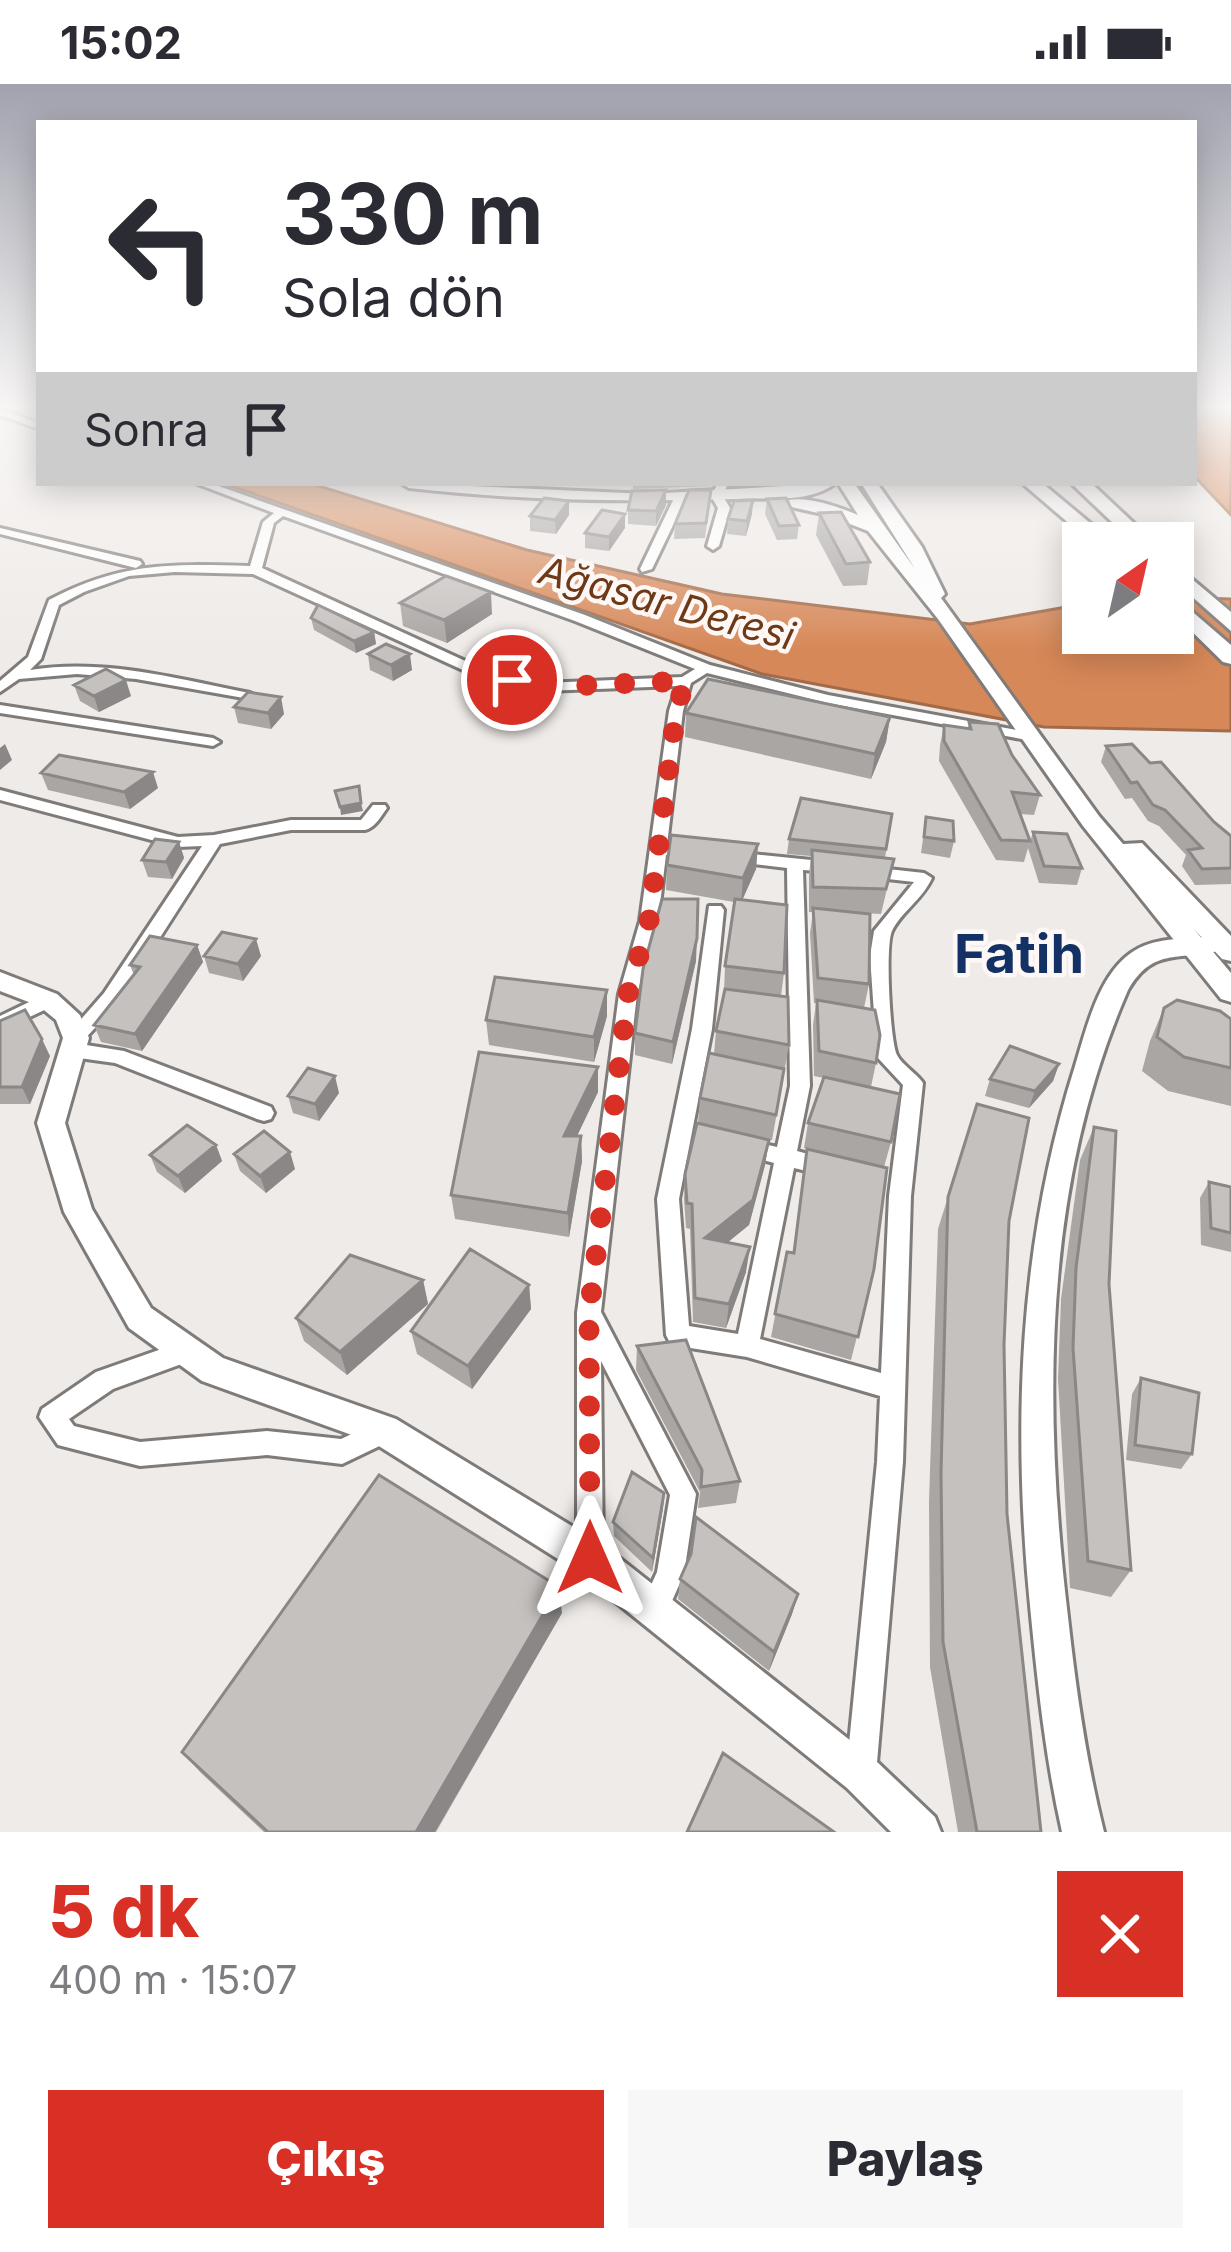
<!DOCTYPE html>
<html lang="tr">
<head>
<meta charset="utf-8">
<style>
  body { margin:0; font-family:Inter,sans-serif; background:#f7f7f7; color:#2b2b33; height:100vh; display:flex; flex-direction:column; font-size:45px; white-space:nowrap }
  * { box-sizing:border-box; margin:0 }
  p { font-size:39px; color:#7c7c81 }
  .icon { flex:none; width:66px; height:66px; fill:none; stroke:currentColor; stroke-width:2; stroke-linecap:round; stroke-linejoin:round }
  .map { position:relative; height:1748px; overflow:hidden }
  .side { display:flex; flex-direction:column; background:#fff; flex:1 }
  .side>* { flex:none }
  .banner { position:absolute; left:36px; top:36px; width:1161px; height:366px; border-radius:0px; box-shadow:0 6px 30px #0003; background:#fff; color:#2b2b33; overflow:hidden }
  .needle { width:78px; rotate:34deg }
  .controls { position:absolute; left:1062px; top:438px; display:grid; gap:24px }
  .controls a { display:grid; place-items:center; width:132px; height:132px; border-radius:0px; background:#fff; box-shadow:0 6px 30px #0003; font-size:60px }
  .pin { position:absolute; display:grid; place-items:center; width:102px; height:102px; color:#fff; margin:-51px; border:6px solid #fff; border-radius:50%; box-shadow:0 3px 12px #0007 }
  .me { position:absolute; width:132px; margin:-66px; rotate:0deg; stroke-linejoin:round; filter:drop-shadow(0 0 9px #0008) }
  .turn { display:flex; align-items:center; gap:42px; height:252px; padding:0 48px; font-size:54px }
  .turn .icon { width:156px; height:156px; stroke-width:2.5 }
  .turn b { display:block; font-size:84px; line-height:102px }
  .then { display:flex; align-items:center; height:114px; padding:0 48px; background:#0003; gap:24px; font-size:45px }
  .round { display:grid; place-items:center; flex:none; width:126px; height:126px; border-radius:0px; background:#f7f7f7 }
  .overview { display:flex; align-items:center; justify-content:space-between; height:204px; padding:0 48px }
  h1 { font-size:72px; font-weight:800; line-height:90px; color:#d93025 }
  .primary-button { display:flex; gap:24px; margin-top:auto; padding:24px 48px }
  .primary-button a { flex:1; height:138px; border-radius:0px; background:#d93025; color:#fff; font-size:48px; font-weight:800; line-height:138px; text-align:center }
  .primary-button a+a { background:#f7f7f7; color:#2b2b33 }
  .status { display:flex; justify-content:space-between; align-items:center; height:84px; padding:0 60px; background:#fff; direction:ltr }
  .status svg { height:33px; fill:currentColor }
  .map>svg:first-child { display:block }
  .water { fill:#d78858; stroke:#a26a48; stroke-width:3 }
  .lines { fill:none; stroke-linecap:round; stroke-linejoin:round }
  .minor-casing { stroke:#7f7b79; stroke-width:6 }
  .tertiary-casing { stroke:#7f7b79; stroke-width:6 }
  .secondary-casing { stroke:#7f7b79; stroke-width:6 }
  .trunk-casing { stroke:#7f7b79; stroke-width:6 }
  .minor { fill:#fff; fill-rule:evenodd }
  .tertiary { fill:#fff; fill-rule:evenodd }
  .secondary { fill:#fff; fill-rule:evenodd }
  .trunk { fill:#fff; fill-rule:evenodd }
  .wall { fill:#a9a6a4 }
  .shaded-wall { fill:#8a8786 }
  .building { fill:#c5c1bf; stroke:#8a8786; stroke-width:3 }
  .route { stroke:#d93025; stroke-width:21; stroke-dasharray:0 37.8 }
  .labels { text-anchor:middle; stroke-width:9; stroke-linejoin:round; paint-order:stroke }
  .far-water-label { font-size:39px; font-style:italic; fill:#6e3916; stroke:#fdf8f6 }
  .district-label { font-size:54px; font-weight:bold; fill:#143166; stroke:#fdf8f6 }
</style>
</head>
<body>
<div class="status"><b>15:02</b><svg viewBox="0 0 49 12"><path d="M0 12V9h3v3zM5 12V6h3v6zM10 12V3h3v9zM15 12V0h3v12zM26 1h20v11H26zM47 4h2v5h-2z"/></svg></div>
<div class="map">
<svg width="1231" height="1748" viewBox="0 0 1231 1748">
  <rect width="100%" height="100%" fill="#efebe8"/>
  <path class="water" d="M 1194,322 L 1231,322 L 1231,431 L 1194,392 Z
    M 223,399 L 309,399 L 527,466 L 722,510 L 970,540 L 1083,520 L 1083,549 L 1173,549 L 1173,513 L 1231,515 L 1231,647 L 1044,643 L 762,590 Z"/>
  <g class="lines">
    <defs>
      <path id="minor" d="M 0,325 L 39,339 L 39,345 L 0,331 Z
        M 195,399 L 210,399 L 286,426 L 585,531 L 710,581 L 828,611 L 1027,648 L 1034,652 L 1027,656 L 828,619 L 707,589 L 691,599 L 683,627 L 667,761 L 693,764 L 701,769 L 693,774 L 666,771 L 658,837 L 637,910 L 601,1228 L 696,1410 L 684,1490 L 664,1535 L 654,1539 L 644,1535 L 640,1525 L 657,1488 L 670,1411 L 601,1277 L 603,1474 L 600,1484 L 590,1487 L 580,1484 L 577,1474 L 577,1229 L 619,910 L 640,837 L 669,627 L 677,602 L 544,607 L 476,592 L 253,490 L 175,488 L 129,492 L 84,508 L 59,521 L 41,575 L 30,586 C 104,574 178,595 250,609 L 257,613 L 255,616 L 136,595 L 77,590 L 19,595 L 0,608 L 0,597 L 28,573 L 49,516 C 121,478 170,480 250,482 L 263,438 L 274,429 ZM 283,432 L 575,537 L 695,585 L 682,593 L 544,599 L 485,586 L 262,484 L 274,439 Z
        M 718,399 L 728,399 L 723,412 L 730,424 L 719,462 L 713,466 L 707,462 L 718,424 L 711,412 Z
        M 681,409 L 687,412 L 652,485 L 642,488 L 640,485 L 675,412 Z
        M 0,444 L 140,477 L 142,480 L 136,484 L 0,450 Z
        M 0,621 L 213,654 L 220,658 L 213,662 L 0,629 Z
        M 0,706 L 178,753 L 214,751 L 291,736 L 361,736 L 373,721 L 385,721 L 387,724 C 381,732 375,744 365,746 L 291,746 L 220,760 L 118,919 L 80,960 L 124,967 L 271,1023 L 274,1029 L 271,1035 L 264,1037 L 257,1035 L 115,979 L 72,973 L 65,971 L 62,966 L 70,959 L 66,954 L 69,949 L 104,909 L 202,762 L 178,763 L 0,716 Z
        M 733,768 L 831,778 L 839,783 L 831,788 L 803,786 L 810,1002 L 797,1067 L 834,1077 L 838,1083 L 834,1089 L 827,1092 L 794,1084 L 760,1255 L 881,1289 L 889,1112 L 903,1001 L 877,973 L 870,872 L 874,847 L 914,798 L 870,793 L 862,788 L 870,783 L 924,789 L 932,794 C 922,816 901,828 892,847 C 885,862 890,957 897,971 C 902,981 916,989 923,999 L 911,1112 L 903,1378 L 876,1690 L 872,1701 L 861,1705 L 850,1701 L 846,1690 L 877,1378 L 880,1312 L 747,1273 L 678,1262 L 670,1259 L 666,1251 L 657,1115 L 692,945 L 709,822 L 721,822 L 724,826 L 712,945 L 679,1115 L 689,1242 L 738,1250 L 774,1079 L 736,1069 L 733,1063 L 736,1057 L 743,1055 L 777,1063 L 790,1002 L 787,784 L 727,777 L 725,773 Z
        M 48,909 L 55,911 L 57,916 L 55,921 L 0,947 L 0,932 Z
        M 190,1255 L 198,1258 L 202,1266 L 198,1274 L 113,1305 L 69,1335 L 74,1342 L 140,1358 L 267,1347 L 341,1355 L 383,1335 L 392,1338 L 396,1347 L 392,1356 L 342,1380 L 267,1371 L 140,1382 L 58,1361 L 39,1333 L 42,1325 L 96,1288 Z"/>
      <path id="tertiary" d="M 1210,853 L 1222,861 L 1218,867 C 1178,877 1153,863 1128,906 C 1042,1103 1043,1324 1068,1533 C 1076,1605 1086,1677 1104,1748 L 1062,1748 C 1046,1677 1038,1604 1031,1532 C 1012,1345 1018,1162 1075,982 C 1086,946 1098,892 1131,869 C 1153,853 1184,855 1210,853 Z
        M 0,888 L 57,910 L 80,931 L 89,954 L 65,1039 L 92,1125 L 151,1224 L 223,1274 L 396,1335 L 603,1461 L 875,1676 L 935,1733 L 941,1748 L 891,1748 L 847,1704 L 577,1487 L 374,1359 L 202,1297 L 129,1244 L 64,1128 L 37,1039 L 63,954 L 56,936 L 39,922 L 0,907 Z"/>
      <path id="secondary" d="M 401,399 L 648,410 L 836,399 C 809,420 769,413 737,415 C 621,418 525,417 409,404 Z
        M 838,399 L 854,399 L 915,485 L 861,399 L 877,399 L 922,463 L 945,510 L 941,514 L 1099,732 L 1123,760 L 1142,759 L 1231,852 L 1231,877 L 1222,875 L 1193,844 L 1231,889 L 1231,918 L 1221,915 L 1083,742 L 938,535 L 868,447 L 827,431 L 778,420 C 798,408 836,422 858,431 Z"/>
      <path id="trunk" d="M 1022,399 L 1042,399 L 1114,459 L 1092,459 Z
        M 1071,399 L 1091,399 L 1155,459 L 1134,459 Z
        M 1173,479 L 1231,528 L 1231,547 L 1173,496 Z
        M 1173,511 L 1231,561 L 1231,580 L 1223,578 L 1173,529 Z"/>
    </defs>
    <use href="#minor" class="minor-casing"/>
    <use href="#tertiary" class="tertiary-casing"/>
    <use href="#secondary" class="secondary-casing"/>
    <use href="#trunk" class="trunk-casing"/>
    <use href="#minor" class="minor"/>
    <use href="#tertiary" class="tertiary"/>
    <use href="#secondary" class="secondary"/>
    <use href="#trunk" class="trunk"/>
  </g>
  <path class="wall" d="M 633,399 L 714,399 L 711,402 L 633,405 Z
    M 666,406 L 666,421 L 656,442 L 628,440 L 628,426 Z
    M 767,415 L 799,441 L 797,455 L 777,456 L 765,430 Z
    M 710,420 L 705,454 L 674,455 L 675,440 Z
    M 819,429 L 870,478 L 867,501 L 843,502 L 816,451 Z
    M 752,430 L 746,452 L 727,450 L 728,435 Z
    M 569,431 L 556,450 L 530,447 L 530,432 Z
    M 625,444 L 609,467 L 585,464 L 585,449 Z
    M 400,519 L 492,530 L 447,559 L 403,542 Z
    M 311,534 L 374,548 L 376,560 L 356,569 L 314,546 Z
    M 368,570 L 412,586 L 393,597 L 370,586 Z
    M 74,601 L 131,612 L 99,628 L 80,617 Z
    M 234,623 L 284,630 L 271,645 L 238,639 Z
    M 686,629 L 890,633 L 886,658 L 871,695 L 685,653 Z
    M 969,638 L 1012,671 L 1040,711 L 1034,731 L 1020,730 L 1030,757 L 1024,778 L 996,776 L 939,677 L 940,661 L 944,641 L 968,644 Z
    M 1106,662 L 1150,679 L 1231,752 L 1231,800 L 1195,801 L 1182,782 L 1186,771 L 1159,742 L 1148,737 L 1132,714 L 1125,715 L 1101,678 Z
    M 41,689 L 158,704 L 130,725 L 48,706 Z
    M 892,730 L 885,774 L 894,775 L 881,830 L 861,829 L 869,900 L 864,924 L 876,979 L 871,1003 L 891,1058 L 884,1083 L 804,1064 L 808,1039 L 824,994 L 814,992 L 813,941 L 816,919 L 814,919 L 810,849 L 813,828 L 809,828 L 809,791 L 811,772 L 787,770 L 789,755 Z
    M 926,733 L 954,757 L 950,774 L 921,769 Z
    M 1033,748 L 1082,784 L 1077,801 L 1039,799 L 1028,764 Z
    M 179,758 L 184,774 L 172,795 L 148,793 L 142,776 Z
    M 758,760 L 756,785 L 742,816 L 784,889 L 781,912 L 789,961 L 772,1056 L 720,1045 L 769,1056 L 765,1081 L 749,1141 L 727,1159 L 746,1188 L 726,1244 L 693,1238 L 690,1145 L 686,1144 L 684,1115 L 685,1090 L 698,1039 L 700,1014 L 714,970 L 716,947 L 724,908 L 725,882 L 734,818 L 666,806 L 667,781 Z
    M 197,861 L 203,878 L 142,967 L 101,958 L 94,941 L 134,891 L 130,881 Z
    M 204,872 L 261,872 L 243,897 L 209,889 Z
    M 696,877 L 672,980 L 635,971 L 635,949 Z
    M 607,906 L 607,932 L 594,978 L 489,961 L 486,936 Z
    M 1164,924 L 1231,935 L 1231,1022 L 1168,1007 L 1142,987 L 1150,957 Z
    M 0,937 L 50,972 L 30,1020 L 0,1020 Z
    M 1059,980 L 1053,997 L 1029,1024 L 985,1012 L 990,995 Z
    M 598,983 L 598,1008 L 577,1052 L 581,1052 L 582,1077 L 569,1153 L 455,1135 L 451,1111 Z
    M 339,1009 L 319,1037 L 293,1029 L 288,1012 Z
    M 977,1020 L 1009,1137 L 1004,1261 L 1007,1430 L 1041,1748 L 958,1748 L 930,1583 L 929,1417 L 938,1145 Z
    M 1094,1043 L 1109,1200 L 1131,1486 L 1111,1513 L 1070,1504 L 1058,1295 L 1061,1215 L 1080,1076 Z
    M 216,1061 L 222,1077 L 185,1109 L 157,1088 L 150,1071 Z
    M 807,1065 L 874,1185 L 851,1276 L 771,1253 L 787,1168 L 793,1169 Z
    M 234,1070 L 295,1085 L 266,1109 L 240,1087 Z
    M 1209,1098 L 1231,1103 L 1231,1168 L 1201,1161 L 1200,1114 Z
    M 423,1196 L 428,1220 L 347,1291 L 304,1257 L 296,1234 Z
    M 529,1201 L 531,1225 L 472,1305 L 417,1270 L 411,1247 Z
    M 637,1262 L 740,1397 L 736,1419 L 698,1424 L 700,1408 L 636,1286 Z
    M 1141,1294 L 1192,1370 L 1181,1385 L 1126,1376 L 1132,1310 Z
    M 664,1409 L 663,1424 L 652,1488 L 614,1452 L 613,1438 Z
    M 680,1495 L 798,1510 L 792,1530 L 769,1587 L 678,1515 Z
    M 562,1529 L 436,1748 L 264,1748 L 201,1689 L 182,1668 Z"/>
  <path class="shaded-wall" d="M 666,406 L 666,421 L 656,442 L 656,427 Z
    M 753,416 L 752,430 L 746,452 L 747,437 Z
    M 569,417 L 569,431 L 556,450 L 555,436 Z
    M 625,430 L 625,444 L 609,467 L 609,453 Z
    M 491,508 L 492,530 L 447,559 L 444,536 Z
    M 374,548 L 376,560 L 356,569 L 354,557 Z
    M 410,570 L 412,586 L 393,597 L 391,581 Z
    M 126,596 L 131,612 L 99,628 L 94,612 Z
    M 281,613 L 284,630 L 271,645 L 268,629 Z
    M 890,633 L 886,658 L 871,695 L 875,670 Z
    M 5,660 L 12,676 L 0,686 L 0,664 Z
    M 153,688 L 158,704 L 130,725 L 124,708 Z
    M 361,719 L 363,727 L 341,731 L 340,723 Z
    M 179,758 L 184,774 L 172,795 L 166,778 Z
    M 758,760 L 756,785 L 741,819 L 743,794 Z
    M 697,854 L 696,877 L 672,980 L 673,958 Z
    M 256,855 L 261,872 L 243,897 L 238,880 Z
    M 197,861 L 203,878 L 142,967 L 135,950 Z
    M 607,906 L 607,932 L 594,978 L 594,953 Z
    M 42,955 L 50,972 L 30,1020 L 22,1003 Z
    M 1059,980 L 1053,997 L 1029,1024 L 1035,1007 Z
    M 598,983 L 598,1008 L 565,1077 L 564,1052 Z
    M 335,992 L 339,1009 L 319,1037 L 315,1020 Z
    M 581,1052 L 582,1077 L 569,1153 L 568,1129 Z
    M 769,1056 L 765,1081 L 749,1141 L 703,1178 L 705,1154 Z
    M 216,1061 L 222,1077 L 185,1109 L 178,1092 Z
    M 290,1068 L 295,1085 L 266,1109 L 260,1092 Z
    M 750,1163 L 746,1188 L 726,1244 L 729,1220 Z
    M 423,1196 L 428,1220 L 347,1291 L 340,1268 Z
    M 529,1201 L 531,1225 L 472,1305 L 468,1282 Z
    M 664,1409 L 663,1424 L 652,1488 L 653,1474 Z
    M 559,1503 L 562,1529 L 435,1748 L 416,1748 Z
    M 798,1510 L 792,1530 L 769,1587 L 774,1568 Z"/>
  <path class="building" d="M 666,406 L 656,427 L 628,426 L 632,407 Z
    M 689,406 L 711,406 L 706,439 L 675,440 Z
    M 544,414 L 569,417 L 555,436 L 530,432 Z
    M 786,414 L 799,441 L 779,442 L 767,415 Z
    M 753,416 L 747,437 L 728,435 L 734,417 Z
    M 602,426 L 625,430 L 609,453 L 585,449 Z
    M 841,428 L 870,478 L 846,480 L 819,429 Z
    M 446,492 L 491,508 L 444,536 L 400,519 Z
    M 318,521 L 374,548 L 354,557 L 311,534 Z
    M 386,560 L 410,570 L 391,581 L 368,570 Z
    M 106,585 L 126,596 L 94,612 L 74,601 Z
    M 708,595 L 890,633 L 875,670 L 686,629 Z
    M 248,608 L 281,613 L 268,629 L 234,623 Z
    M 969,638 L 998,640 L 1012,671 L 1040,711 L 1012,708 L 1030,757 L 1001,756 L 944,657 L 944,641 L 971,645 Z
    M 1132,660 L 1150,679 L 1161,678 L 1214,738 L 1231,752 L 1231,784 L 1202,785 L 1188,766 L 1202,764 L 1165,726 L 1153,721 L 1137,698 L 1131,699 L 1106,662 Z
    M 59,671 L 153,688 L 124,708 L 41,689 Z
    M 359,702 L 361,719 L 340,723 L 335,707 Z
    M 801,714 L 892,730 L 886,765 L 789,755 Z
    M 926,733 L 953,737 L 954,757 L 924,753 Z
    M 1033,748 L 1067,750 L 1082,784 L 1044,782 Z
    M 671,751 L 758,760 L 743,794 L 667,781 Z
    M 155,755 L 179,758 L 166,778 L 142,776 Z
    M 812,766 L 894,775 L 886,805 L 813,803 Z
    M 662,815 L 698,815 L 697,854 L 673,958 L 635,949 L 643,885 Z
    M 735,815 L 787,821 L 784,889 L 725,882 Z
    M 813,824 L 870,830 L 869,900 L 818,894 Z
    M 222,848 L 256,855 L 238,880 L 204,872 Z
    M 150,852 L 197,861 L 135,950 L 94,941 L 140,883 L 130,881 Z
    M 495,893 L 607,906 L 594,953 L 486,936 Z
    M 725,905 L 788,913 L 789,961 L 716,947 Z
    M 817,916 L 875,926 L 880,951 L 876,979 L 819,967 Z
    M 1177,916 L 1220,927 L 1231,935 L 1231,984 L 1184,973 L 1157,953 L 1164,924 Z
    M 25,926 L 42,955 L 22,1003 L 0,1003 L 0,937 Z
    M 1010,962 L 1059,980 L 1035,1007 L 990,995 Z
    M 479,968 L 598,983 L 564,1052 L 581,1052 L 568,1129 L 451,1111 Z
    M 709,969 L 784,985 L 776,1031 L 700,1014 Z
    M 308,984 L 335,992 L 315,1020 L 288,1012 Z
    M 824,993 L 900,1010 L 891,1058 L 808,1039 Z
    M 977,1020 L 1029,1034 L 1009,1137 L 1004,1261 L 1007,1430 L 1041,1748 L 977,1748 L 943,1558 L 941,1389 L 948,1113 Z
    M 697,1039 L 769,1056 L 753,1116 L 705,1154 L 750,1163 L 729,1220 L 695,1214 L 692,1120 L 687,1119 L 685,1090 Z
    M 187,1041 L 216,1061 L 178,1092 L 150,1071 Z
    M 1094,1043 L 1116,1047 L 1109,1200 L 1131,1486 L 1088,1477 L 1073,1264 L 1076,1184 Z
    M 264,1047 L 290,1068 L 260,1092 L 234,1070 Z
    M 807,1065 L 887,1084 L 874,1185 L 858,1253 L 775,1230 L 787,1168 L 794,1169 Z
    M 1209,1098 L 1231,1103 L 1231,1149 L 1211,1144 Z
    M 470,1165 L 529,1201 L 468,1282 L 411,1247 Z
    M 350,1171 L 423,1196 L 340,1268 L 296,1234 Z
    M 686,1256 L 740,1397 L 701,1403 L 702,1386 L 637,1262 Z
    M 1141,1294 L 1199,1309 L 1192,1370 L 1135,1361 Z
    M 632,1388 L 664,1409 L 653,1474 L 613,1438 Z
    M 379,1391 L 559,1503 L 416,1748 L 268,1748 L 182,1668 Z
    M 696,1433 L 798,1510 L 774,1568 L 680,1495 L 691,1470 Z
    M 723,1669 L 834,1748 L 687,1748 Z"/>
  <linearGradient id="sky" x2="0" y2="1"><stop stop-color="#a1a2ae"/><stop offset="0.57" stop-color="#f8f6f5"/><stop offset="1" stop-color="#f8f6f5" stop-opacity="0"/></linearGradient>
  <rect width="1231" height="566" fill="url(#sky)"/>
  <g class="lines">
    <path class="route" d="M 512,596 L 544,603 L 685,597 L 676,628 L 649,837 L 628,910 L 589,1229 L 590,1474"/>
  </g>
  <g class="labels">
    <g class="far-water-label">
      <text transform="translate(667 519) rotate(15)" y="14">Ağasar Deresi</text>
    </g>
    <g class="district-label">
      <text x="1019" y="889">Fatih</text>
    </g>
  </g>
</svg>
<div class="controls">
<a><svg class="needle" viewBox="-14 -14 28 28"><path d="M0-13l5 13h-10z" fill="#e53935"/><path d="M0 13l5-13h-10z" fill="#7c7c81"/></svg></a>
</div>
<div class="pin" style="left:512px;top:596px;background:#d93025"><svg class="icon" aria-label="arrive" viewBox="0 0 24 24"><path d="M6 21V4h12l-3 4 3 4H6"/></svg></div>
<svg class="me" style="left:590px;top:1474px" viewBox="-20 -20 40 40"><path d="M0-17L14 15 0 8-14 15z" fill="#d93025" stroke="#fff" stroke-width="4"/></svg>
<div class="banner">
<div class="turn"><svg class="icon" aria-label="left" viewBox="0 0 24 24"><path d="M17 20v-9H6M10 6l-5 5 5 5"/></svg><div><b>330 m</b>Sola dön</div></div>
<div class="then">Sonra<svg class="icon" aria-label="arrive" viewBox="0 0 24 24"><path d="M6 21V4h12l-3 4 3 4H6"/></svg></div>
</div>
</div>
<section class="side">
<div class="overview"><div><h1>5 dk</h1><p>400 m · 15:07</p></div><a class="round" style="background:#d93025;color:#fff"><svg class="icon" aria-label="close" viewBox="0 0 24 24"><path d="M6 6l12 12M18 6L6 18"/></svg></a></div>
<div class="primary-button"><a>Çıkış</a><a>Paylaş</a></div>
</section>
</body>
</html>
